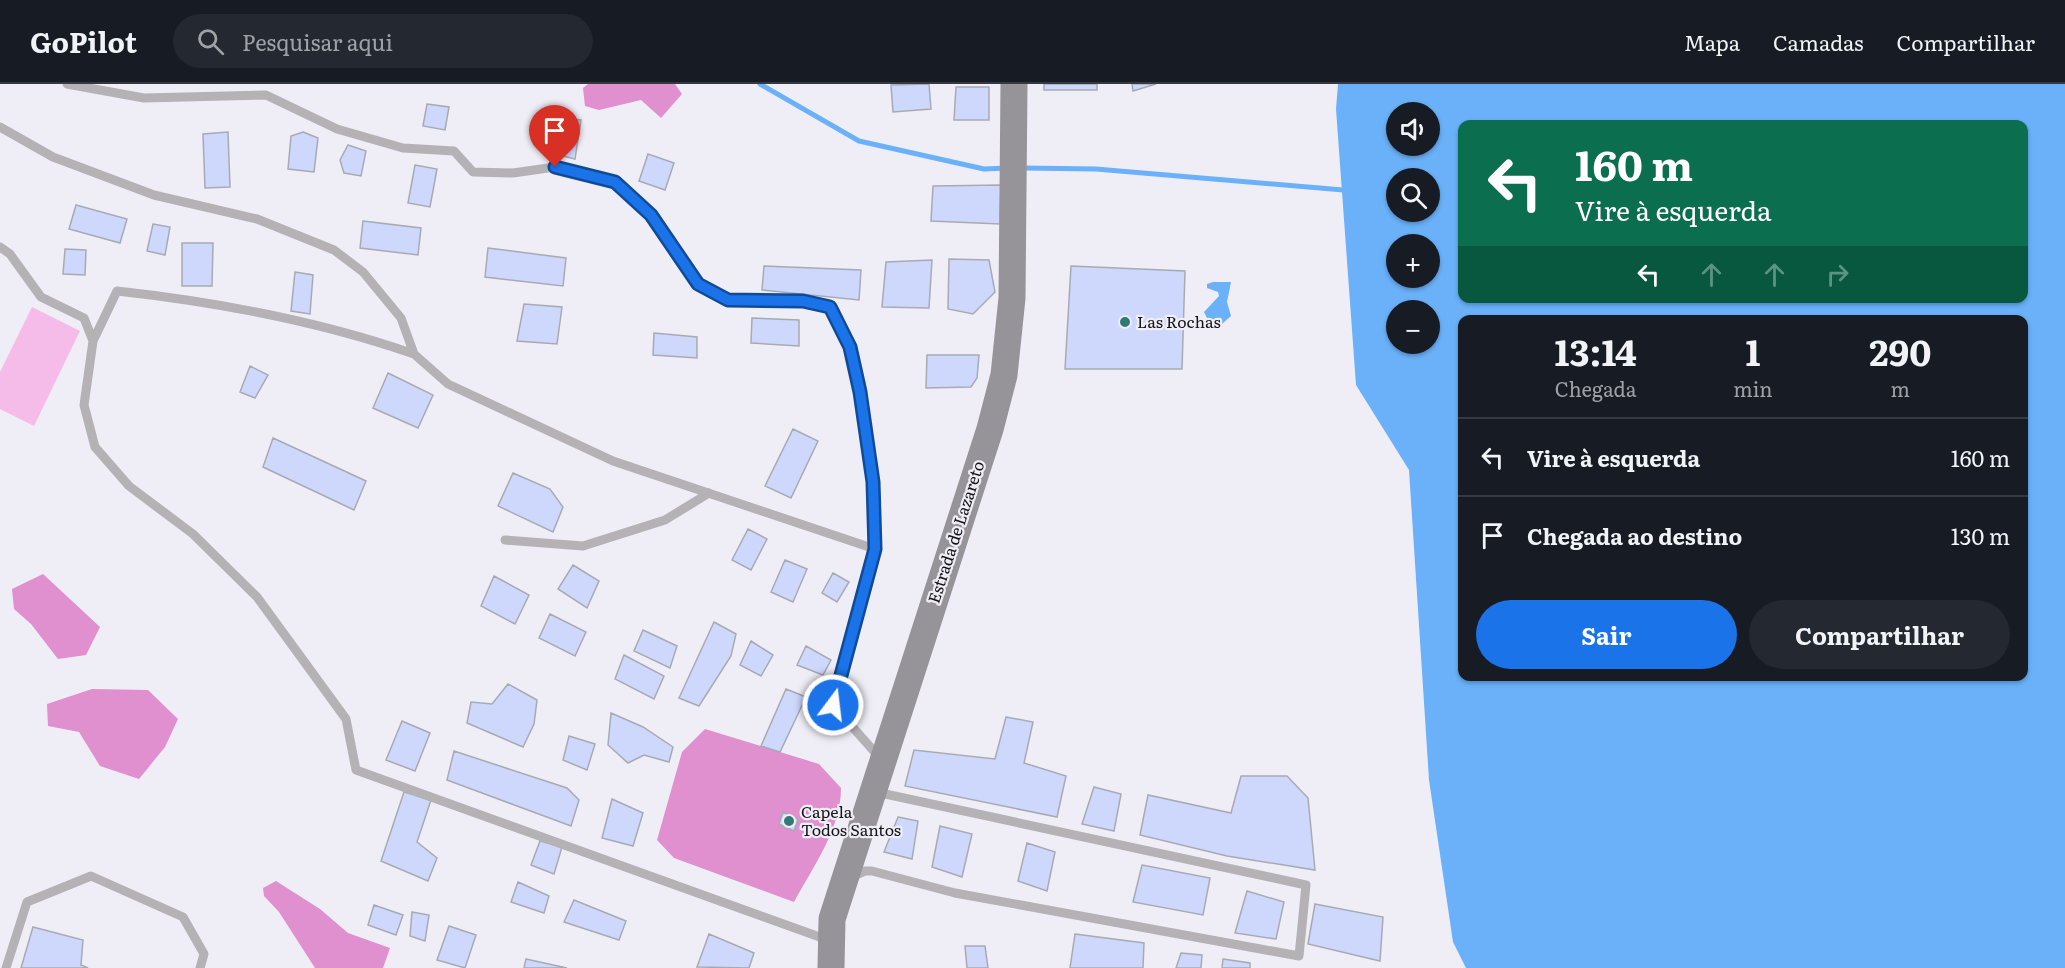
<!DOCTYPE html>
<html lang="pt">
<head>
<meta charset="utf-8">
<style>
  body { margin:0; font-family:Literata,serif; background:#242831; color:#f1f3f6; height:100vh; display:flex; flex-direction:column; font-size:22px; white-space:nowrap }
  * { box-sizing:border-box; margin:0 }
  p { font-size:20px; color:#9ea1a6 }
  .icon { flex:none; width:33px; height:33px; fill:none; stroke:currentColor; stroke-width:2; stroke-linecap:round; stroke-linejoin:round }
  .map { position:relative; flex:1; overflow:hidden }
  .sheet { position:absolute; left:1458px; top:231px; width:570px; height:366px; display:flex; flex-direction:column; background:#171b24; border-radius:12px; box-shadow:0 2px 4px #0004 }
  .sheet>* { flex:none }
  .hud { position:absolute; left:1458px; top:36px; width:570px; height:183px; border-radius:12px; box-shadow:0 2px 4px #0004; background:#0b6e4f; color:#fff; overflow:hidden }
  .fabs { position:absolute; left:1386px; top:18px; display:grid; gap:12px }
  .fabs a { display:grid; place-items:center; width:54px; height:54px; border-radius:50%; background:#171b24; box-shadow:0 2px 4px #0004; font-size:30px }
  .pin { position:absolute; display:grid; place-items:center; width:51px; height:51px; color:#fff; margin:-62px -26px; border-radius:50% 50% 50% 0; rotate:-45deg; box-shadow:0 0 6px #0007 }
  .pin .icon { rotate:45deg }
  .me { position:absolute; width:66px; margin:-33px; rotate:15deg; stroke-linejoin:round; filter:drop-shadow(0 0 4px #0008) }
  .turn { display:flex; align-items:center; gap:21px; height:126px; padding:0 18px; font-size:27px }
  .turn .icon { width:78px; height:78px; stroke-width:2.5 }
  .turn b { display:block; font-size:42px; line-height:51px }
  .lanes { display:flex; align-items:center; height:57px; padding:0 18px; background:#0003; justify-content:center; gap:30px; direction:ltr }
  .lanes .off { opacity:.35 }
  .eta { display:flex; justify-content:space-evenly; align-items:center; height:102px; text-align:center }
  .eta b { font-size:36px; font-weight:700; line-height:42px }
  .cta { display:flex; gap:12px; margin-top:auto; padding:12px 18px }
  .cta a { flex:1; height:69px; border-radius:36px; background:#1a73e8; color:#fff; font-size:24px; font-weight:700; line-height:69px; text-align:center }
  .cta a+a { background:#242831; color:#f1f3f6 }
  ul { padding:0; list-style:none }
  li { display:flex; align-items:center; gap:18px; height:78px; padding:0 18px; border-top:2px solid #363941 }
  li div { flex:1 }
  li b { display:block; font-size:22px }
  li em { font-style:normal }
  header { display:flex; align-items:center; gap:36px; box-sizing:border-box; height:84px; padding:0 30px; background:#171b24; border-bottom:2px solid #363941 }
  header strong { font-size:28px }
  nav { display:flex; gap:33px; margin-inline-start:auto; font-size:21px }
  .search { width:420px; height:54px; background:#242831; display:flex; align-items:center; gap:15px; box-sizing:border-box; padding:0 21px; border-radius:33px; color:#9ea1a6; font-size:22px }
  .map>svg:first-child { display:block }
  .green { fill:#f6bce9 }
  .forest { fill:#e08fcf }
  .water { fill:#6ab1f9; fill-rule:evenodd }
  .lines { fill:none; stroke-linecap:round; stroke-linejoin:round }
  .stream { stroke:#6ab1f9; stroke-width:5 }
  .building { fill:#cdd8fc; stroke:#a8aab3; stroke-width:1.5 }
  .lane { stroke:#b4b2b5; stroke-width:9 }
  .secondary { stroke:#979499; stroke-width:27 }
  .route-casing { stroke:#114b97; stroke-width:15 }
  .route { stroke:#1a73e8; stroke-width:10 }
  .poi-dot { fill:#327a74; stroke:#efeef7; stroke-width:2 }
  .labels { text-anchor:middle; stroke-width:4.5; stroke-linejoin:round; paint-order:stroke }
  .poi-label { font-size:16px; fill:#151518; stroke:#efeef7; text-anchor:start }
  .street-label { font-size:16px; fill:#151518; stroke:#efeef7 }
</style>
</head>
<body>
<header>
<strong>GoPilot</strong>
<div class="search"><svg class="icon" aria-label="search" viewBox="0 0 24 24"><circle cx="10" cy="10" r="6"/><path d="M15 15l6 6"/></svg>Pesquisar aqui</div>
<nav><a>Mapa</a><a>Camadas</a><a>Compartilhar</a></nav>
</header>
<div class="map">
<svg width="2065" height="884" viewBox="0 0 2065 884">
  <rect width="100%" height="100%" fill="#efeef7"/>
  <path class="green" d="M 32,223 L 80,247 L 34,342 L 0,325 L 0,288 Z"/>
  <path class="forest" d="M 588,0 L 675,0 L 682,10 L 661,34 L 641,16 L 599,26 L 585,22 L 583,4 Z
    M 43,490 L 100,543 L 86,571 L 58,575 L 31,540 L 14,525 L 12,505 Z
    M 92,605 L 148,606 L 178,635 L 165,663 L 139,695 L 100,682 L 79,648 L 48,642 L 47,620 Z
    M 705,645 L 819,680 L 841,704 C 841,745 813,783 794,818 L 674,774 L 657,756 L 682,668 Z
    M 276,797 L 320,825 L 348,849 L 390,864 L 383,884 L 315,884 L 279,828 L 264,812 L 263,804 Z"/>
  <path class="water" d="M 1338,0 L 2065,0 L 2065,884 L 1466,884 L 1453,858 L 1429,696 L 1409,386 L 1356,301 L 1336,25 ZM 1396,28 L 1430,28 L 1430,62 L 1396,62 ZM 1462,40 L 2024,40 L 2024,214 L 1462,214 ZM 1396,94 L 1430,94 L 1430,128 L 1396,128 ZM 1396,160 L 1430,160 L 1430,194 L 1396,194 ZM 1396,226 L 1430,226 L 1430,260 L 1396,260 ZM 1462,236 L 2024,236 L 2024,592 L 1462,592 Z
    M 1213,198 L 1231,198 L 1227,218 L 1231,232 L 1222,240 L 1209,238 L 1204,228 L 1219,212 L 1218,208 L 1207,204 L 1207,200 Z"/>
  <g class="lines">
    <path class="stream" d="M 760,0 L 859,57 L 984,85 L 1007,84
      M 1022,84 L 1096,85 L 1343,106"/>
  </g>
  <path class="building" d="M 929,0 L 931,25 L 893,28 L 891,1 Z
    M 1044,0 L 1097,0 L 1097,6 L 1044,6 Z
    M 1132,0 L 1156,0 L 1133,7 Z
    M 956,3 L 989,3 L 989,36 L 954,36 Z
    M 427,20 L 449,23 L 445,46 L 423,42 Z
    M 559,34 L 581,36 L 575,75 L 551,69 Z
    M 228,48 L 230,103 L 205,104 L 203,50 Z
    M 303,48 L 318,54 L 314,88 L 288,85 L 291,52 Z
    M 348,61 L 366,67 L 361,92 L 344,89 L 340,76 Z
    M 648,70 L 674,79 L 665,106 L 639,97 Z
    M 415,81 L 437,85 L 430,123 L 408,119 Z
    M 1001,101 L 1000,140 L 931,137 L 933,102 Z
    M 76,121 L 127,135 L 120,159 L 69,145 Z
    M 363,137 L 421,144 L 418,171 L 360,164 Z
    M 153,140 L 170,143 L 165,171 L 147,167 Z
    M 182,159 L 213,159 L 212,202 L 182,202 Z
    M 488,164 L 566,174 L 563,202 L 485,193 Z
    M 65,165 L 86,166 L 85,191 L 63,190 Z
    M 949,175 L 989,176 L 995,208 L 973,230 L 948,225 Z
    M 932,176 L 929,224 L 882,223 L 886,178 Z
    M 764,182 L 861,186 L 859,216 L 762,206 Z
    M 1071,182 L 1185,187 L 1182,285 L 1065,285 Z
    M 295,188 L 313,191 L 310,230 L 291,227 Z
    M 524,220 L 562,223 L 557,260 L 517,257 Z
    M 752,234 L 799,236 L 799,262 L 751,259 Z
    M 654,249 L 697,253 L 697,274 L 653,271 Z
    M 927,271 L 979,271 L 977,294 L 971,303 L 926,304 Z
    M 250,282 L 268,291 L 255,314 L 240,308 Z
    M 388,289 L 433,311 L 418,344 L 373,324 Z
    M 793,345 L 818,357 L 791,414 L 765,402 Z
    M 273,354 L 366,397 L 354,426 L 263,383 Z
    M 513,389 L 550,405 L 563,423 L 553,448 L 498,422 Z
    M 748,445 L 767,455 L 751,486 L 732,476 Z
    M 785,476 L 807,485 L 793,518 L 771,508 Z
    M 573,481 L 599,497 L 587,524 L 558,505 Z
    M 833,489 L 849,498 L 837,518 L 822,509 Z
    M 494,492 L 529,511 L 515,540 L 481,522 Z
    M 550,530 L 586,548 L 575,572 L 539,554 Z
    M 714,538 L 736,550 L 731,572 L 699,622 L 679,614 Z
    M 643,546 L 677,562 L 670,584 L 634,567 Z
    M 751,557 L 773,571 L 761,592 L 740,581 Z
    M 806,562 L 831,576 L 823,591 L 797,581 Z
    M 624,571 L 664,592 L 654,615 L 615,595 Z
    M 508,600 L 537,616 L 534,640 L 523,663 L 467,639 L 471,618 L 492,620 Z
    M 786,605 L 806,613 L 780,668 L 761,662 Z
    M 611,629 L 643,643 L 673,663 L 669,678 L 644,671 L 628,679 L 608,661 Z
    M 1006,633 L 1033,638 L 1024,679 L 1066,692 L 1057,733 L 905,702 L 914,666 L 995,675 Z
    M 402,637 L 430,649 L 415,687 L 386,676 Z
    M 569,652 L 595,660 L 587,686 L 563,676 Z
    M 454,667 L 567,704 L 579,716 L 571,742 L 447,696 Z
    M 1241,692 L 1287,692 L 1308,714 L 1315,786 L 1227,772 L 1140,751 L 1148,711 L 1231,729 Z
    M 1094,703 L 1121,710 L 1114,747 L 1082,740 Z
    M 404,708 L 431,716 L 417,758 L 437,774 L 428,797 L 381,777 Z
    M 612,715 L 643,729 L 633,762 L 602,754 Z
    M 783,728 L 798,735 L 794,747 L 779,740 Z
    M 898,733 L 918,737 L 912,775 L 884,768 Z
    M 940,742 L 972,750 L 962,793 L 932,783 Z
    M 540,757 L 562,763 L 554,790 L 531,781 Z
    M 1027,759 L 1055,768 L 1047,807 L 1018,797 Z
    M 1142,781 L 1210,794 L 1203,831 L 1133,818 Z
    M 518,798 L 549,812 L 544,829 L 511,818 Z
    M 1247,807 L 1284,818 L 1276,855 L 1235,849 Z
    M 574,816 L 626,837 L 619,856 L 564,838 Z
    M 1315,820 L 1383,833 L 1380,877 L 1308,860 Z
    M 374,821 L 403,831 L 396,851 L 368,841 Z
    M 412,828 L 429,831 L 425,857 L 410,852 Z
    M 449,842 L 476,851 L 465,884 L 437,876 Z
    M 33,843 L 83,856 L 81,881 L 88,884 L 21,884 Z
    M 709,850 L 754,869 L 749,884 L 697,883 Z
    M 1075,850 L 1144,859 L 1143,884 L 1070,884 Z
    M 965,862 L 985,862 L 988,884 L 967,884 Z
    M 1181,869 L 1202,871 L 1201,884 L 1176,884 Z
    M 526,875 L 567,884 L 524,884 Z
    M 1223,875 L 1250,879 L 1250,884 L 1222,884 Z"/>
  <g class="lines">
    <path class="lane" d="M 67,0 L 144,14 L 266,11 L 337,45 L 403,64 L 454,67 L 473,88 L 513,89 L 555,83 L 615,98 L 651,131 L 698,200 L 728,216 L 803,217 L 830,223 C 837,236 846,250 850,264 C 870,328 873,399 875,465
      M 0,43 L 53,73 L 154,111 L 257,135 L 334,166 L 363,188 L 401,234 L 414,270 L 448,300 L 613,377 L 875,465 L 833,621 L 880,674
      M 0,163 L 10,170 L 41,213 L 84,234 L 93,257 L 84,321 L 95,363 L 129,402 L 193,450 L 257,513 L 346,635 L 356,686 L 828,856
      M 93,257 L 117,207 C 217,218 319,237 414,270
      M 505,456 L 583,462 L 665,436 L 709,409
      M 851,793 L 865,787 L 872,787 L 955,809 L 1299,872 L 1306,801 L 876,708
      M 6,884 L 27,818 L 91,792 L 183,833 L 204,870 L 200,884"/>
    <path class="secondary" d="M 831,884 L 832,835 L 990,345 L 1004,291 L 1012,214 L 1014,0"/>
  </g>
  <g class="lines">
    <defs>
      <path id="route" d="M 555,83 L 615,98 L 651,131 L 698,200 L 728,216 L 803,217 L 830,223 L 850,263 L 860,308 L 873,398 L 875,465 L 833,621"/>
    </defs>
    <use href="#route" class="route-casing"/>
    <use href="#route" class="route"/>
  </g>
  <g class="poi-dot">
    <circle cx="1125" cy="238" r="6"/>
    <circle cx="789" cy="737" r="6"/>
  </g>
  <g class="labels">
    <g class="poi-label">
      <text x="1137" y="244">Las Rochas</text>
      <text x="801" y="734">Capela<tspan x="801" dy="18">Todos Santos</tspan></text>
    </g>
    <g class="street-label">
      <text transform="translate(956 448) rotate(-72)" y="6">Estrada de Lazareto</text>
    </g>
  </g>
</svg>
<div class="fabs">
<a><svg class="icon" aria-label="sound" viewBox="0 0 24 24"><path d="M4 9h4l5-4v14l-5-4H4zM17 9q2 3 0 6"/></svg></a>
<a><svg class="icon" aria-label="search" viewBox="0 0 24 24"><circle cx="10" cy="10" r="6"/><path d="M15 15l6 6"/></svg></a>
<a>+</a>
<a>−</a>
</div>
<div class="pin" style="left:555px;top:83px;background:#d93025"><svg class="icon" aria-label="arrive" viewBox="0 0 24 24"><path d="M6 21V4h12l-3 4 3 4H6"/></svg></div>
<svg class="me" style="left:833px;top:621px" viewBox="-20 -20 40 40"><circle r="17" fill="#1a73e8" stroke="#fff" stroke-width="3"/><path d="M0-11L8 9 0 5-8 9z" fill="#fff"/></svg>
<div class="hud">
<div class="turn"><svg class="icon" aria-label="left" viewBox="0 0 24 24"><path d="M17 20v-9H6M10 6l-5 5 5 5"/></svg><div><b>160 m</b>Vire à esquerda</div></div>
<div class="lanes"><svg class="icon" aria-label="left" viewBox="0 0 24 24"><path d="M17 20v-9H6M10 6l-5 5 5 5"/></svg><svg class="icon off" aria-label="ahead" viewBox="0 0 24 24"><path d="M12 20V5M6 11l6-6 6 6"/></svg><svg class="icon off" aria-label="ahead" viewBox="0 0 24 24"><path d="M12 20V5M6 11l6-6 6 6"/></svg><svg class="icon off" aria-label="right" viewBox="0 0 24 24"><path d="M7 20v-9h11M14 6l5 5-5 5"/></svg></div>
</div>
<section class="sheet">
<div class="eta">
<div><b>13:14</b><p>Chegada</p></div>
<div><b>1</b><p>min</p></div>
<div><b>290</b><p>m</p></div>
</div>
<ul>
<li><svg class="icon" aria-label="left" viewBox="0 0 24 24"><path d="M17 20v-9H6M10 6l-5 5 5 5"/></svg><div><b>Vire à esquerda</b></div><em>160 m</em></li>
<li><svg class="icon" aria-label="arrive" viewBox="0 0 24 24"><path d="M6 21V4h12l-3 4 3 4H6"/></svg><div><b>Chegada ao destino</b></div><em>130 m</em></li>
</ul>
<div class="cta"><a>Sair</a><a>Compartilhar</a></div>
</section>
</div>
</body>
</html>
